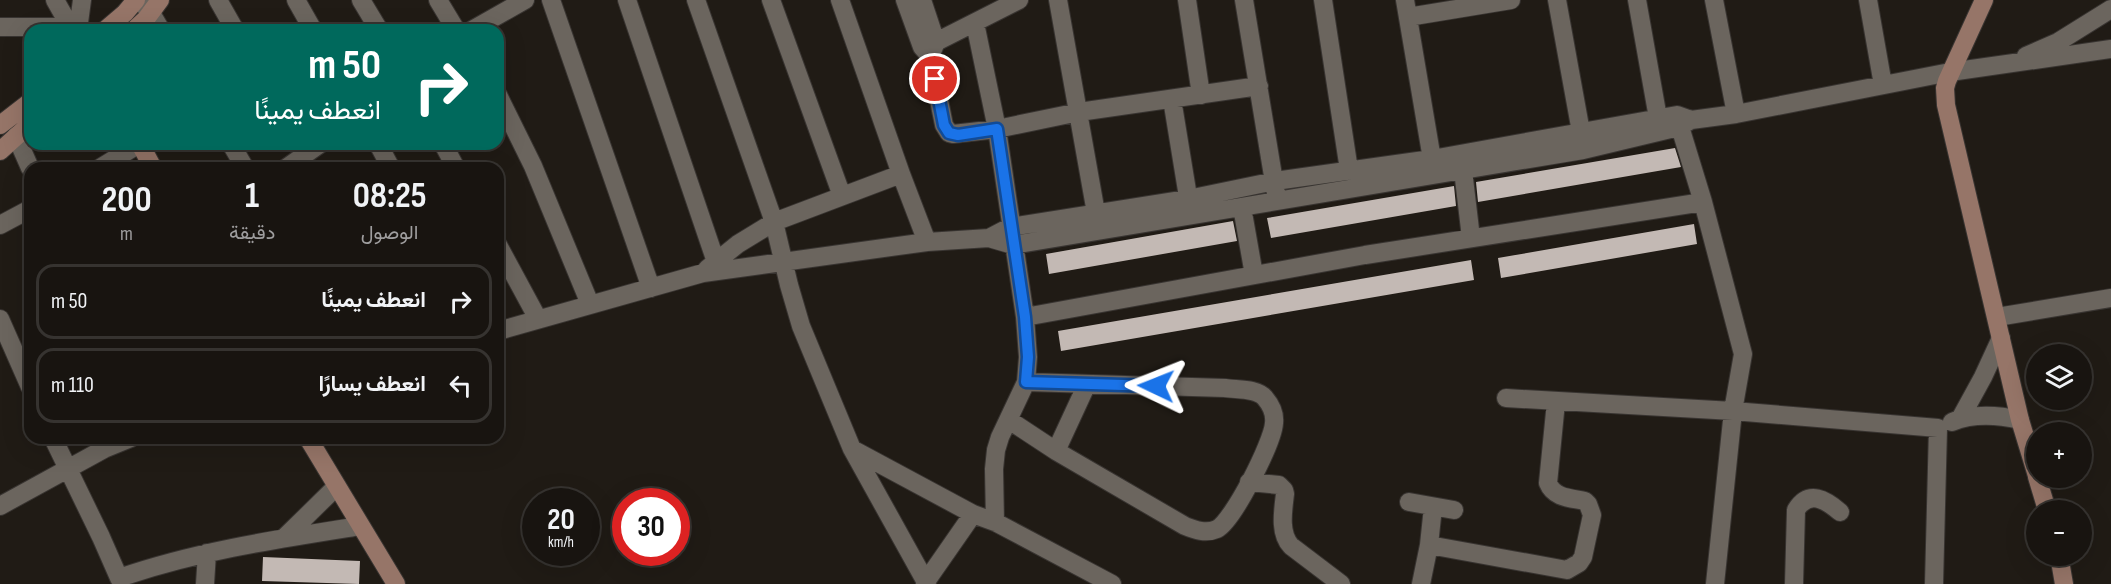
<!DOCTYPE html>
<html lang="ar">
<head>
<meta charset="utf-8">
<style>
  body { margin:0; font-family:"Sofia Sans Condensed",Vazirmatn,sans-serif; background:#211d19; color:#f1f3f6; direction:rtl; height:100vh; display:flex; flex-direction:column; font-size:22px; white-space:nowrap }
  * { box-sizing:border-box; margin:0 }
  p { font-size:20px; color:#9f9e9f }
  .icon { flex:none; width:33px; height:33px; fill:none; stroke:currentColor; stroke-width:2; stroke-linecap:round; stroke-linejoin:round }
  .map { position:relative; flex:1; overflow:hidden; direction:ltr }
  .panel { position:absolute; left:24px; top:162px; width:480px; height:282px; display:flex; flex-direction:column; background:#181410; border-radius:18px; box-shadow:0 6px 24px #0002,0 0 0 2px #363330; direction:rtl }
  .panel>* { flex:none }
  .top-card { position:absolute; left:24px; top:24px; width:480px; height:126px; border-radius:18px; box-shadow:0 6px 24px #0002,0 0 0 2px #363330; direction:rtl; background:#00695c; color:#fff; overflow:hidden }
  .tools { position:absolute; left:2026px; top:344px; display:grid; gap:12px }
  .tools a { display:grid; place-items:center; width:66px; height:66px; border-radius:50%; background:#181410; box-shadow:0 6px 24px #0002,0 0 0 2px #363330; font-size:30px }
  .speed { position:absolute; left:522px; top:488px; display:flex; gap:12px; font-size:30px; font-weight:700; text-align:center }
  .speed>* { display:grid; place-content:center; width:78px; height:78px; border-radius:50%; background:#181410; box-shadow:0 6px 24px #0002,0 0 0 2px #363330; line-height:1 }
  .speed small { font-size:15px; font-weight:400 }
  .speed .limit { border:9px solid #d22; background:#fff; color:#111 }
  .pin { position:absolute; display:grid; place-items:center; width:51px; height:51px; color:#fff; margin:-26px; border:3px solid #fff; border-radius:50%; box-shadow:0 2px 6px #0007 }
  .me { position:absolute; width:66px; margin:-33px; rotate:272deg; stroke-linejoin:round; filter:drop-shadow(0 0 4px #0008) }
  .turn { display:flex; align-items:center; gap:21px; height:126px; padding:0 24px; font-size:27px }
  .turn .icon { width:78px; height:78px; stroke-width:2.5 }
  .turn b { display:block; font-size:42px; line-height:51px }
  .eta { display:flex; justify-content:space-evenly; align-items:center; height:102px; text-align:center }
  .eta b { font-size:36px; font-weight:700; line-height:42px }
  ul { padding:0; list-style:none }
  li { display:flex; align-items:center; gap:18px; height:75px; margin:0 12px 9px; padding:0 12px; border:3px solid #363330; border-radius:18px }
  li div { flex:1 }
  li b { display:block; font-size:22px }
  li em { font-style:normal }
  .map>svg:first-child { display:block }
  .building { fill:#c3b9b4 }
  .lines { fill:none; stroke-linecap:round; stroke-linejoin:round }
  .street-casing { stroke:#383431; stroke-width:20 }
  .secondary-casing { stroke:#383431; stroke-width:20 }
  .street { stroke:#6b655e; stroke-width:18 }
  .secondary { stroke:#967568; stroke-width:18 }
  .route-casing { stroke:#114b97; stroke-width:15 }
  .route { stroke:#1a73e8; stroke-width:10 }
</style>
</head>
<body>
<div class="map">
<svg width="2111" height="584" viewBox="0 0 2111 584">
  <rect width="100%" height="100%" fill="#201b15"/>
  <path class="building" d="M 1675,148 L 1681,167 L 1478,202 L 1476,182 Z
    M 1454,186 L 1456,206 L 1271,238 L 1267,218 Z
    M 1233,221 L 1237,241 L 1049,274 L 1046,254 Z
    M 1694,224 L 1697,244 L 1501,278 L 1498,258 Z
    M 1471,260 L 1474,280 L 1061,351 L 1058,331 Z
    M 263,557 L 360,561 L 359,584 L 262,581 Z"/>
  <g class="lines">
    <defs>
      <path id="street" d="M 55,0 L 72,30
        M 218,0 L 235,30
        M 296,0 L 313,30
        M 361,0 L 379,30
        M 438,0 L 456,30
        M 551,0 L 651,288
        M 627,0 L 716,262
        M 696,0 L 774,222 L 789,285 L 801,326 L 852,449 L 973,514 L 995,522 L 1112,584
        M 771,0 L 842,196
        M 840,0 L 901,174 L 927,242
        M 905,0 L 922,47 L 930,56 L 944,125 L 949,133 L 953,134 L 997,129 L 1079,112 L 1259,86
        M 922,0 L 936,42 L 932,52
        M 1058,0 L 1096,213
        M 1187,0 L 1201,95
        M 1244,0 L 1276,194
        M 1323,0 L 1349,170
        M 1405,0 L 1434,171
        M 1557,0 L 1581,132
        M 1637,0 L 1658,118
        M 1714,0 L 1736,114
        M 1868,0 L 1883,85
        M 142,3 L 151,13 L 161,30
        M 1408,17 L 1511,0
        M 975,23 L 997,129 L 1025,317 L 1028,357 L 1026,382 L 1000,437 L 996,450 L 994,469 L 995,522
        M 0,27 L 71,27
        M 78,30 L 82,0
        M 472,30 L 525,0
        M 922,47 L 936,42 L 1019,0
        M 2026,56 L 2058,42 L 2111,9
        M 498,95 L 533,166 L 590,304
        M 1172,99 L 1190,209
        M 1677,117 L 1703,202 L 1743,354 L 1733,411 L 1715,584
        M 16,136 L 30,168
        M 231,144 L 245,168
        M 378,144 L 391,168
        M 443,144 L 456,168
        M 100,168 L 139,144
        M 286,168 L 320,144
        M 1463,170 L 1471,238
        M 1242,207 L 1254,275
        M 0,225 L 30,209
        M 989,238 L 1010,227 L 1188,199 L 1275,181 L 1432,159 L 1677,115 L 1691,120
        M 498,245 L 538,319
        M 707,269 L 738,244 L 774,222 L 901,174
        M 1025,317 L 1365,255 L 1703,202
        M 1997,317 L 2111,298
        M 0,319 L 30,387
        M 498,331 L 703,273 L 927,242 L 989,238 L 1013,245 L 1583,150 L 1679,127 L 1691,120 L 1736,114 L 1950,72 L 2111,49
        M 1506,398 L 1733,411 L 1938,428 L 1934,584
        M 1960,419 L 1983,377 L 2001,338
        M 1009,420 L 1056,451 L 1185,526 C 1195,530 1206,534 1217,529 C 1233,521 1273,442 1274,423 C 1275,414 1271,405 1265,398 C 1257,388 1237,390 1225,388 L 1026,382
        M 1952,422 C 1974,413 1998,415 2020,420
        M 53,438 L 101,537 L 119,578 C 197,551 278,539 360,526
        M 852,449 L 927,584
        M 1056,451 L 1087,384
        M 1249,482 L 1279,485 L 1284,490 L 1285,494 C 1283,511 1279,533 1291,546 L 1341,584
        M 1409,502 L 1454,510
        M 0,506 L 104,449 L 131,438
        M 284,538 L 336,487
        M 1429,545 L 1433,507
        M 925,583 L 973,514
        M 205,584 L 207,553
        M 1421,584 L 1429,545 L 1567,570 L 1579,563 L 1583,557 L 1592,515 L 1588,504 L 1585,501 C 1570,498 1554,498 1548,483 L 1556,402
        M 1794,584 L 1796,510 C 1809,489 1826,500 1840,512"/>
      <path id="secondary" d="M 1984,0 L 1947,81 L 1945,88 L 1946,105 L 2020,420 L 2037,476
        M 105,30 L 125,13 L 136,0
        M 134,30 L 146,19 L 160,0
        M 0,125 L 30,102
        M 140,144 L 153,168
        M 0,151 L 30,124
        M 308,438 L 396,584
        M 2037,477 L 2047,510
        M 2059,555 L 2064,584"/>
    </defs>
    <use href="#street" class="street-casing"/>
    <use href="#secondary" class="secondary-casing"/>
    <use href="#street" class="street"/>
    <use href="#secondary" class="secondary"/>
  </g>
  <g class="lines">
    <defs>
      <path id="route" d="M 935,79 L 944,125 L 949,133 L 958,135 L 997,129 L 1025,317 L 1028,357 L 1026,382 L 1156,386"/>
    </defs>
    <use href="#route" class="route-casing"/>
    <use href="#route" class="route"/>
  </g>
</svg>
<div class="tools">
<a><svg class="icon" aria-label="layers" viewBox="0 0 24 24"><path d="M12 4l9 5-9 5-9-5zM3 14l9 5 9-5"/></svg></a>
<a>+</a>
<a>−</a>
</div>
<div class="speed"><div>20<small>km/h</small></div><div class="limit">30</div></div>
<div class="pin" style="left:935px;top:79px;background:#d93025"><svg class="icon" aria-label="arrive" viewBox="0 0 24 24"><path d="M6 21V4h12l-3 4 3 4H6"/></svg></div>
<svg class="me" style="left:1156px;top:386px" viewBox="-20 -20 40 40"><path d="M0-17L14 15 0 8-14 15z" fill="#1a73e8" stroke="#fff" stroke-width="4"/></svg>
<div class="top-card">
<div class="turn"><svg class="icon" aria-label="right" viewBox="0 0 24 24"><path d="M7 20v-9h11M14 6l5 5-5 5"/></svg><div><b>50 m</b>انعطف يمينًا</div></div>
</div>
<section class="panel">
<div class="eta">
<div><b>08:25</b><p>الوصول</p></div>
<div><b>1</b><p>دقيقة</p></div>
<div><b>200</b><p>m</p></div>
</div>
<ul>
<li><svg class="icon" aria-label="right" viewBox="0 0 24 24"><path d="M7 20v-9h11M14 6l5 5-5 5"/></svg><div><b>انعطف يمينًا</b></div><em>50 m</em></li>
<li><svg class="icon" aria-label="left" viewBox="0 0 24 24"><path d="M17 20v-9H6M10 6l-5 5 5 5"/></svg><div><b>انعطف يسارًا</b></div><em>110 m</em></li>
</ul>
</section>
</div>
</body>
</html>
